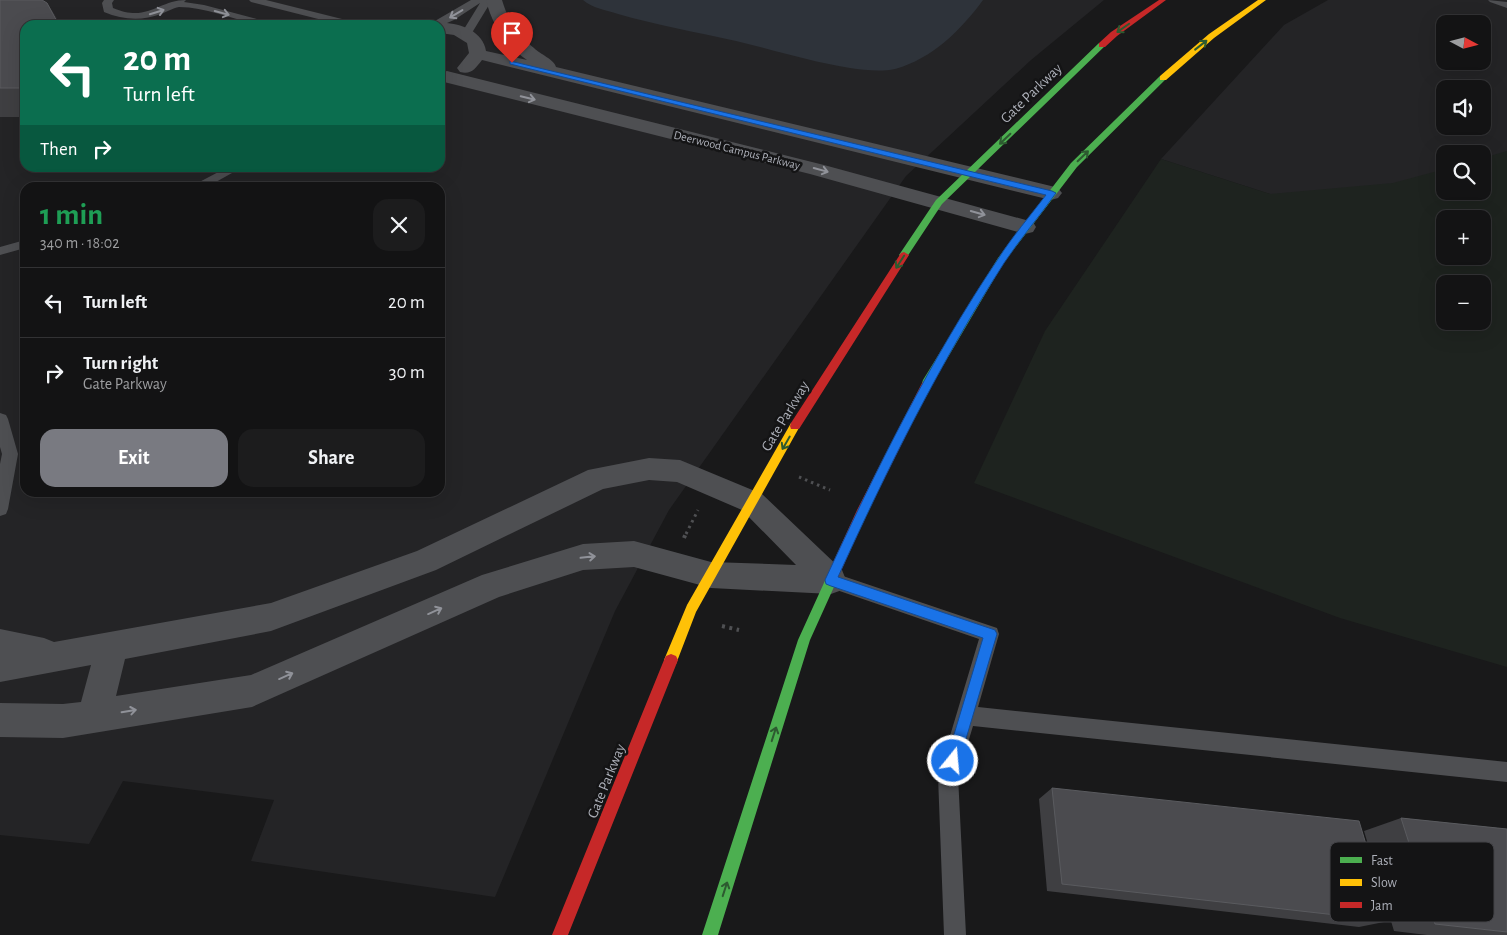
<!DOCTYPE html>
<html lang="en">
<head>
<meta charset="utf-8">
<style>
  body { margin:0; font-family:"Alegreya Sans",sans-serif; background:#1c1c1d; color:#f1f3f6; height:100vh; display:flex; flex-direction:column; font-size:19px; white-space:nowrap }
  * { box-sizing:border-box; margin:0 }
  p { font-size:16px; color:#9d9ea0 }
  .icon { flex:none; width:28px; height:28px; fill:none; stroke:currentColor; stroke-width:2; stroke-linecap:round; stroke-linejoin:round }
  .map { position:relative; flex:1; overflow:hidden }
  .details { position:absolute; left:20px; top:182px; width:425px; height:315px; display:flex; flex-direction:column; background:#131314; border-radius:15px; box-shadow:0 5px 20px #0002,0 0 0 1px #323234 }
  .details>* { flex:none }
  .hud { position:absolute; left:20px; top:20px; width:425px; height:152px; border-radius:15px; box-shadow:0 5px 20px #0002,0 0 0 1px #323234; background:#0b6e4f; color:#fff; overflow:hidden }
  .needle { width:32px; rotate:97deg }
  .buttons { position:absolute; left:1436px; top:15px; display:grid; gap:10px }
  .buttons a { display:grid; place-items:center; width:55px; height:55px; border-radius:10px; background:#131314; box-shadow:0 5px 20px #0002,0 0 0 1px #323234; font-size:25px }
  .pin { position:absolute; display:grid; place-items:center; width:42px; height:42px; color:#fff; margin:-51px -21px; border-radius:50% 50% 50% 0; rotate:-45deg; box-shadow:0 0 5px #0007 }
  .pin .icon { rotate:45deg }
  .me { position:absolute; width:55px; margin:-28px; rotate:17deg; stroke-linejoin:round; filter:drop-shadow(0 0 4px #0008) }
  .turn { display:flex; align-items:center; gap:18px; height:105px; padding:0 20px; font-size:22px }
  .turn .icon { width:65px; height:65px; stroke-width:2.5 }
  .turn b { display:block; font-size:35px; line-height:42px }
  .then { display:flex; align-items:center; height:48px; padding:0 20px; background:#0003; gap:10px; font-size:19px }
  .round { display:grid; place-items:center; flex:none; width:52px; height:52px; border-radius:15px; background:#1c1c1d }
  .head { display:flex; align-items:center; justify-content:space-between; height:85px; padding:0 20px }
  h1 { font-size:30px; font-weight:700; line-height:38px; color:#1e9e55 }
  .action { display:flex; gap:10px; margin-top:auto; padding:10px 20px }
  .action a { flex:1; height:58px; border-radius:15px; background:#797a81; color:#fff; font-size:20px; font-weight:700; line-height:58px; text-align:center }
  .action a+a { background:#1c1c1d; color:#f1f3f6 }
  ul { padding:0; list-style:none }
  li { display:flex; align-items:center; gap:15px; height:70px; padding:0 20px; border-top:1px solid #323234 }
  li div { flex:1 }
  li b { display:block; font-size:19px }
  li em { font-style:normal }
  .map>svg:first-child { display:block }
  .built { fill:#242426; fill-rule:evenodd }
  .green { fill:#1e231f; fill-rule:evenodd }
  .water { fill:#2e333a }
  .lines { fill:none; stroke-linecap:round; stroke-linejoin:round }
  .path-far1 { stroke:#4f5053; stroke-width:3; stroke-dasharray:2.5 4; stroke-linecap:butt }
  .path { stroke:#4f5053; stroke-width:4; stroke-dasharray:3 4.5; stroke-linecap:butt }
  .lane { fill:#4e4f52; fill-rule:evenodd }
  .street { fill:#4e4f52; fill-rule:evenodd }
  .fast { fill:#4caf50; fill-rule:evenodd }
  .slow { fill:#ffc107; fill-rule:evenodd }
  .jam { fill:#c62828; fill-rule:evenodd }
  .wall { fill:#3f3f42 }
  .shaded-wall { fill:#2b2b2d }
  .building { fill:#4b4b4f; stroke:#5a5b5f }
  .oneway { stroke:#909299 }
  .oneway2 { stroke:#2d5a30 }
  .route { fill:#1a73e8; stroke:#114b97 }
  .labels { text-anchor:middle; stroke-width:5; stroke-linejoin:round; paint-order:stroke }
  .far-street-label { font-size:12px; fill:#acafb8; stroke:#141415 }
  .street-label { font-size:15px; fill:#acafb8; stroke:#141415 }
  .key { fill:#141415; stroke:#424246; stroke-width:1 }
  .key-label { font-size:14px; fill:#acafb8 }
</style>
</head>
<body>
<div class="map">
<svg width="1507" height="935" viewBox="0 0 1507 935">
  <rect width="100%" height="100%" fill="#19191a"/>
  <path class="built" d="M 0,0 L 1104,0 L 1031,60 L 906,176 L 669,510 L 615,611 L 495,897 L 251,861 L 274,800 L 123,781 L 89,844 L 0,835 ZM 25,25 L 440,25 L 440,168 L 25,168 ZM 25,188 L 440,188 L 440,492 L 25,492 Z
    M 1328,0 L 1507,0 L 1507,228 L 1482,219 L 1445,219 L 1270,194 L 1161,159 L 1284,25 ZM 1445,24 L 1482,24 L 1482,61 L 1445,61 ZM 1445,89 L 1482,89 L 1482,126 L 1445,126 ZM 1445,154 L 1482,154 L 1482,191 L 1445,191 Z"/>
  <path class="green" d="M 1507,151 L 1507,667 L 1340,618 L 974,483 L 1045,331 L 1161,159 L 1270,194 L 1393,183 L 1445,169 L 1445,191 L 1482,191 L 1483,158 ZM 1445,219 L 1482,219 L 1482,256 L 1445,256 ZM 1445,284 L 1482,284 L 1482,321 L 1445,321 Z"/>
  <path class="water" d="M 583,0 L 983,0 C 962,29 932,59 895,69 C 881,72 864,70 850,68 C 811,62 774,50 736,41 C 696,32 656,25 618,14 C 606,10 592,8 583,0 Z"/>
  <g class="lines">
    <path class="path-far1" d="M 799,477 L 830,490
      M 686,534 L 698,510"/>
    <path class="path" d="M 684,538 L 686,533
      M 722,626 L 739,630"/>
    <path class="lane" d="M 104,0 L 114,0 L 112,3 L 113,8 C 148,23 158,0 186,0 L 184,2 L 204,5 L 272,23 L 273,25 C 241,25 211,7 179,7 C 173,8 166,12 161,14 C 142,21 123,20 104,12 L 102,3 Z
      M 249,0 L 266,0 L 358,23 L 359,25 L 342,25 L 251,2 Z
      M 471,0 L 492,0 L 470,36 L 466,37 L 461,34 L 480,3 L 454,20 L 440,26 L 428,25 Z
      M 1488,0 L 1507,2 L 1507,8 L 1490,2 Z
      M 226,168 L 241,168 L 205,188 L 188,188 Z
      M 25,240 L 25,248 L 0,255 L 0,247 Z
      M 0,413 L 6,415 L 8,419 L 18,454 L 8,509 L 6,514 L 0,516 L 0,464 L 2,454 L 0,447 Z
      M 831,572 L 997,628 L 999,634 L 978,707 L 1507,762 L 1507,782 L 973,726 L 958,776 L 966,935 L 944,935 L 938,776 L 979,639 L 825,586 L 822,580 L 825,574 Z"/>
    <path class="street" d="M 486,0 L 502,0 C 508,20 517,35 534,48 C 540,54 555,60 556,67 L 1051,186 L 1058,188 L 1062,193 L 1058,198 L 1051,200 L 482,60 C 475,69 471,75 460,72 L 457,68 L 469,53 L 467,43 L 454,35 L 440,33 L 440,25 L 434,24 C 453,20 483,29 486,51 L 527,60 C 506,45 492,25 486,0 Z
      M 447,71 L 824,165 L 1033,222 L 1036,227 L 1033,232 L 1025,234 L 810,174 L 440,81 L 440,73 Z
      M 649,458 L 680,460 L 762,494 L 842,570 L 846,580 L 842,590 L 831,594 L 711,588 L 634,567 L 583,570 L 499,597 L 252,707 L 63,738 L 0,737 L 0,703 L 63,704 L 81,702 L 91,665 L 0,682 L 0,629 L 44,638 L 54,642 L 271,603 L 417,551 L 588,470 ZM 649,480 L 677,482 L 742,510 L 796,565 L 711,562 L 634,541 L 583,544 L 482,575 L 251,675 L 116,696 L 125,659 L 271,631 L 436,570 L 603,489 Z"/>
    <path class="fast" d="M 1099,43 L 1106,45 L 942,204 L 907,257 L 901,257 L 899,255 L 936,200 Z
      M 1160,76 L 1167,78 L 1077,167 L 1004,262 L 931,386 L 923,386 L 922,383 L 923,380 L 998,258 L 1071,163 Z
      M 832,572 L 836,574 L 838,578 L 810,640 L 718,935 L 702,935 L 798,640 L 828,574 Z"/>
    <path class="slow" d="M 1258,0 L 1266,0 L 1214,38 L 1166,80 L 1160,80 L 1160,76 L 1209,34 Z
      M 795,422 L 800,426 L 696,612 L 676,664 L 671,666 L 666,664 L 664,660 L 687,605 L 791,423 Z"/>
    <path class="jam" d="M 1159,0 L 1166,0 L 1117,36 L 1105,47 L 1099,47 L 1099,43 L 1111,32 Z
      M 904,252 L 909,255 L 799,429 L 791,429 L 790,426 L 791,423 L 901,253 Z
      M 927,379 L 932,383 L 866,515 L 836,582 L 832,584 L 828,582 L 826,578 L 857,510 L 922,383 Z
      M 671,654 L 676,656 L 678,660 L 568,935 L 552,935 L 664,660 L 666,656 Z"/>
  </g>
  <path class="wall" d="M 0,0 L 47,3 L 61,25 L 25,25 L 25,117 L 0,117 Z
    M 1052,788 L 1389,921 L 1359,927 L 1047,891 L 1039,799 Z
    M 1401,818 L 1507,829 L 1507,935 L 1427,935 L 1394,931 L 1364,831 Z"/>
  <path class="shaded-wall" d="M 47,3 L 61,25 L 59,25 Z"/>
  <path class="building" d="M 0,0 L 42,0 L 47,3 L 59,25 L 25,25 L 25,88 L 0,88 Z
    M 1052,788 L 1359,821 L 1389,921 L 1062,884 Z
    M 1401,818 L 1507,829 L 1507,932 L 1435,924 Z"/>
  <defs><path id="oneway-shaft" d="M-6 0H5M1.5-3L5.5 0L1.5 3" fill="none" stroke-width="1.6" stroke-linecap="round" stroke-linejoin="round" transform="scale(1.25)"/></defs>
  <g class="oneway">
    <use href="#oneway-shaft" transform="translate(157 12) rotate(-17)"/>
    <use href="#oneway-shaft" transform="translate(222 13) rotate(15)"/>
    <use href="#oneway-shaft" transform="translate(456 14) rotate(149)"/>
    <use href="#oneway-shaft" transform="translate(528 98) rotate(14)"/>
    <use href="#oneway-shaft" transform="translate(821 170) rotate(15)"/>
    <use href="#oneway-shaft" transform="translate(978 213) rotate(16)"/>
    <use href="#oneway-shaft" transform="translate(588 557) rotate(-6)"/>
    <use href="#oneway-shaft" transform="translate(435 611) rotate(-24)"/>
    <use href="#oneway-shaft" transform="translate(286 676) rotate(-24)"/>
    <use href="#oneway-shaft" transform="translate(129 711) rotate(-9)"/>
  </g>
  <g class="oneway2">
    <use href="#oneway-shaft" transform="translate(1123 28) rotate(145)"/>
    <use href="#oneway-shaft" transform="translate(1201 45) rotate(-38)"/>
    <use href="#oneway-shaft" transform="translate(1005 139) rotate(136)"/>
    <use href="#oneway-shaft" transform="translate(1083 156) rotate(-44)"/>
    <use href="#oneway-shaft" transform="translate(900 262) rotate(123)"/>
    <use href="#oneway-shaft" transform="translate(786 443) rotate(120)"/>
    <use href="#oneway-shaft" transform="translate(774 734) rotate(-72)"/>
    <use href="#oneway-shaft" transform="translate(725 889) rotate(-72)"/>
  </g>
  <path class="route" d="M 510,61 L 1052,191 L 1056,193 C 1039,217 1020,239 1004,263 C 940,363 887,469 838,577 L 995,630 L 997,634 L 958,766 L 953,768 L 948,766 L 946,761 L 983,638 L 831,586 L 826,584 L 825,580 C 876,470 930,360 998,259 C 1012,237 1030,216 1046,195 L 510,64 Z"/>
  <g class="labels">
    <g class="far-street-label">
      <text transform="translate(737 150) rotate(14)" y="4">Deerwood Campus Parkway</text>
    </g>
    <g class="street-label">
      <text transform="translate(1031 93) rotate(-44)" y="5">Gate Parkway</text>
      <text transform="translate(785 416) rotate(-59)" y="5">Gate Parkway</text>
      <text transform="translate(606 781) rotate(-68)" y="5">Gate Parkway</text>
    </g>
  </g>
  <rect x="1330" y="842" width="164" height="80" rx="8" class="key"/>
  <rect x="1340" y="857" width="22" height="6" fill="#4caf50"/>
  <rect x="1340" y="879" width="22" height="7" fill="#ffc107"/>
  <rect x="1340" y="902" width="22" height="6" fill="#c62828"/>
  <g class="key-label">
    <text x="1371" y="865">Fast</text>
    <text x="1371" y="887">Slow</text>
    <text x="1371" y="910">Jam</text>
  </g>
</svg>
<div class="buttons">
<a><svg class="needle" viewBox="-14 -14 28 28"><path d="M0-13l5 13h-10z" fill="#e53935"/><path d="M0 13l5-13h-10z" fill="#9d9ea0"/></svg></a>
<a><svg class="icon" aria-label="sound" viewBox="0 0 24 24"><path d="M4 9h4l5-4v14l-5-4H4zM17 9q2 3 0 6"/></svg></a>
<a><svg class="icon" aria-label="search" viewBox="0 0 24 24"><circle cx="10" cy="10" r="6"/><path d="M15 15l6 6"/></svg></a>
<a>+</a>
<a>−</a>
</div>
<div class="pin" style="left:512px;top:63px;background:#d93025"><svg class="icon" aria-label="arrive" viewBox="0 0 24 24"><path d="M6 21V4h12l-3 4 3 4H6"/></svg></div>
<svg class="me" style="left:953px;top:761px" viewBox="-20 -20 40 40"><circle r="17" fill="#1a73e8" stroke="#fff" stroke-width="3"/><path d="M0-11L8 9 0 5-8 9z" fill="#fff"/></svg>
<div class="hud">
<div class="turn"><svg class="icon" aria-label="left" viewBox="0 0 24 24"><path d="M17 20v-9H6M10 6l-5 5 5 5"/></svg><div><b>20 m</b>Turn left</div></div>
<div class="then">Then<svg class="icon" aria-label="right" viewBox="0 0 24 24"><path d="M7 20v-9h11M14 6l5 5-5 5"/></svg></div>
</div>
<section class="details">
<div class="head"><div><h1>1 min</h1><p>340 m · 18:02</p></div><a class="round"><svg class="icon" aria-label="close" viewBox="0 0 24 24"><path d="M6 6l12 12M18 6L6 18"/></svg></a></div>
<ul>
<li><svg class="icon" aria-label="left" viewBox="0 0 24 24"><path d="M17 20v-9H6M10 6l-5 5 5 5"/></svg><div><b>Turn left</b></div><em>20 m</em></li>
<li><svg class="icon" aria-label="right" viewBox="0 0 24 24"><path d="M7 20v-9h11M14 6l5 5-5 5"/></svg><div><b>Turn right</b><p>Gate Parkway</p></div><em>30 m</em></li>
</ul>
<div class="action"><a>Exit</a><a>Share</a></div>
</section>
</div>
</body>
</html>
